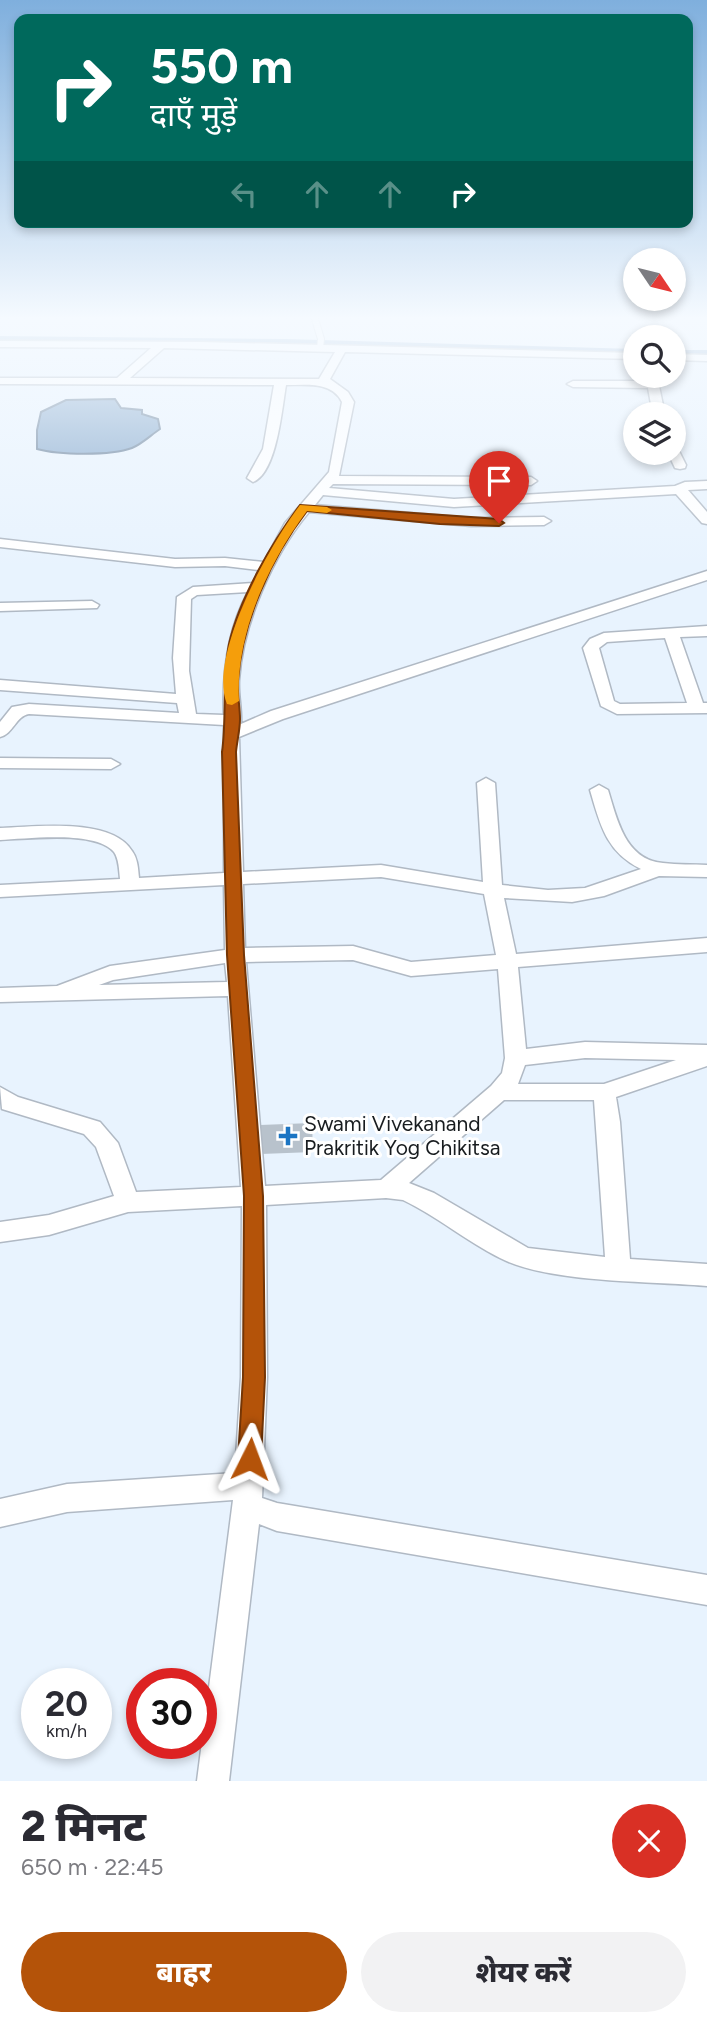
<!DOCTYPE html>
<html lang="hi">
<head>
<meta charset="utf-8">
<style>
  body { margin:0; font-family:Figtree,"Noto Sans Devanagari",sans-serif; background:#f2f2f3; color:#2b2b33; height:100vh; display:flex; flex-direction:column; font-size:26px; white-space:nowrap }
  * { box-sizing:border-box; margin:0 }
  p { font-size:23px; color:#7c7c81 }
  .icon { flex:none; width:38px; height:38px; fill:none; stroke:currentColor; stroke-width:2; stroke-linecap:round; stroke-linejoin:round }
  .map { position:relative; height:1781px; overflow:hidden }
  .drawer { display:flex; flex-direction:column; background:#fff; flex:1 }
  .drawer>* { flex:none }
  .guide { position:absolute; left:14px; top:14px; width:679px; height:214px; border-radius:14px; box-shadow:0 4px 10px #0003; background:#00695c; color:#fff; overflow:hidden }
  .needle { width:46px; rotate:125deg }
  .fabs { position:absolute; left:623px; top:248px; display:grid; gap:14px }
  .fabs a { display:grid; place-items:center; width:63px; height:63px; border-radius:50%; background:#fff; box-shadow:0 4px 10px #0003; font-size:35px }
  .speed { position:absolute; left:21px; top:1668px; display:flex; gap:14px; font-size:35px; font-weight:700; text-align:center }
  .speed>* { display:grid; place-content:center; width:91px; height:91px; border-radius:50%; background:#fff; box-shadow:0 4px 10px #0003; line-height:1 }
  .speed small { font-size:18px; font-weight:400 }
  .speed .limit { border:10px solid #d22; background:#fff; color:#111 }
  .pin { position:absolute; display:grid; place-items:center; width:60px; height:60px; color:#fff; margin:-72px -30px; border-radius:50% 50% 50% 0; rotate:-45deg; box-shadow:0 0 7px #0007 }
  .pin .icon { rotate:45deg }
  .me { position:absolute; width:77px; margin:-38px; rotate:3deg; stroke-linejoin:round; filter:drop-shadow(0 0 5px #0008) }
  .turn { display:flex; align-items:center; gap:24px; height:147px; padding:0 21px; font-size:32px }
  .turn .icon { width:91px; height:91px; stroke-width:2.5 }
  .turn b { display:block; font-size:49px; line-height:60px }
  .lanes { display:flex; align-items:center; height:66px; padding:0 21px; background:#0003; justify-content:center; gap:35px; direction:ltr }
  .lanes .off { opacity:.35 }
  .round { display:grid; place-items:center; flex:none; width:74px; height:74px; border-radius:37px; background:#f2f2f3 }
  .headline { display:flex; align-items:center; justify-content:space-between; height:119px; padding:0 21px }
  h1 { font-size:42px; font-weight:800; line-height:52px }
  .primary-button { display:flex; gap:14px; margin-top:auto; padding:14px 21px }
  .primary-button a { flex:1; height:80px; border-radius:42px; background:#b45309; color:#fff; font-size:28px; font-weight:800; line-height:80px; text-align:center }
  .primary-button a+a { background:#f2f2f3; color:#2b2b33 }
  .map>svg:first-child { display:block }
  .water { fill:#83a7cc; stroke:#637d98; stroke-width:2 }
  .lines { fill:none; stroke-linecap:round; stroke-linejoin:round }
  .canal { fill:#83a7cc; fill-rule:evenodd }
  .building { fill:#b8c2cc }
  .service-casing { stroke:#b0b9c4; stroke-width:8 }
  .minor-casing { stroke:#b0b9c4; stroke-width:3 }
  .service { stroke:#fff; stroke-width:6 }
  .minor { fill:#fff; fill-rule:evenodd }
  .route { fill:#b45309; stroke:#753606; stroke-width:2 }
  .slow { fill:#f59e0b }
  .poi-dot { fill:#1c75c3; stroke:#fff; stroke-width:2.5 }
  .labels { text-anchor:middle; stroke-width:6; stroke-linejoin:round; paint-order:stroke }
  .poi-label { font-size:21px; fill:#181c1f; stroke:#fff; text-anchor:start }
</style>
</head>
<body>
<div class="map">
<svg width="707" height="1781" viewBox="0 0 707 1781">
  <rect width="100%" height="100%" fill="#e8f3fe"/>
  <path class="water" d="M 115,399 L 121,408 L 142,410 L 142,414 L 158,419 L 160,429 C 151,435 142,444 132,448 C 111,456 58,455 37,449 L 37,430 L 41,412 L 66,400 Z"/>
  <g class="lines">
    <path class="canal" d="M 0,336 L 286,339 L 635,349 L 635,355 L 286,345 L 0,342 Z
      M 674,350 L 707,350 L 707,356 L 674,356 Z"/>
  </g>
  <path class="building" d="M 312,1123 L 313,1152 L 261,1154 L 260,1125 Z"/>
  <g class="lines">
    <defs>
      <path id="service" d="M 315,319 L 321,339 L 320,348"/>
      <path id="minor" d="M 0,341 L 200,342 L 635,353 L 635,359 L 345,352 L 330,379 L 348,392 L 354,402 L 339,476 L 531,477 L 537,481 L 531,485 L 333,484 L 329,488 L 454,499 L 675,486 L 685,482 L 707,481 L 707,489 L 688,490 L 707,512 L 707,524 L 702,523 L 676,494 L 454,507 L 323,495 L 315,505 L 471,518 L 544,517 L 551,521 L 544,525 L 471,526 L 309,512 C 272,556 243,624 239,680 C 238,695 242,709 241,724 L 271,711 L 707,571 L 707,580 L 283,719 L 239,737 L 243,872 L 381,865 L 483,882 L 477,783 L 486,778 L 495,783 L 502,885 L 548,890 L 585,888 L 641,869 C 606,852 600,824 590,790 L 599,785 L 608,790 C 617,819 625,860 663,863 C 678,865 693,864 707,865 L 707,877 L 659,876 L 604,896 L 572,902 L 504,898 L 516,954 L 707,938 L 707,952 L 518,967 L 526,1049 L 585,1042 L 707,1045 L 707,1066 L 616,1097 L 620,1122 L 630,1259 L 707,1264 L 707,1286 C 650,1281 548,1283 500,1258 C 466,1241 437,1216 403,1200 L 386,1198 L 266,1205 L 267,1377 L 262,1498 L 277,1503 L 707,1575 L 707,1605 L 277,1531 L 259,1524 L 229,1781 L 197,1781 L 233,1500 L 67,1512 L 0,1527 L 0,1499 L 67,1484 L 235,1473 L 241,1377 L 242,1206 L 128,1212 L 49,1235 L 0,1242 L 0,1222 L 49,1215 L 114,1196 L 96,1147 L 84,1134 L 2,1109 L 0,1087 L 18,1097 L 100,1122 L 118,1143 L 136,1192 L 241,1187 L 228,996 L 0,1002 L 0,988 L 57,986 L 110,966 L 225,950 L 224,885 L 0,897 L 0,885 L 120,879 C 119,870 119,859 114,852 C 95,830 27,839 0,840 L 0,828 C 35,827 111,817 132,851 C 138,859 138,869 139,878 L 224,873 L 224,725 L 29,714 C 16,716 13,734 0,737 L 0,722 L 12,707 L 29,704 L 179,713 L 177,703 L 0,690 L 0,680 L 176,694 L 173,658 L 177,597 L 193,587 L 253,583 L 259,570 L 225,566 L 175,567 L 0,547 L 0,539 L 175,559 L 225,558 L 264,562 L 285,523 L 329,472 L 342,402 C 332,381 306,385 286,385 C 282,408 277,473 253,482 L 247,478 L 263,449 L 274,385 L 0,384 L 0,378 L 117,378 L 151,348 L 0,347 ZM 164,348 L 335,352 L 319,379 L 130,378 ZM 248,592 C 227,631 222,672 224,715 L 196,714 L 189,671 L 191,599 L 197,595 ZM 381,877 L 484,894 L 496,955 L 411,962 L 353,946 L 245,948 L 243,884 ZM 353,960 L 411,976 L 498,969 L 505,1058 L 502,1073 L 491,1086 L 381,1180 L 265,1186 L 246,962 ZM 225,963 L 227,982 L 99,985 L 113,980 ZM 585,1058 L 676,1060 L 604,1084 L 518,1084 L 525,1065 ZM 504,1100 L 594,1100 L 605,1257 L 528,1248 L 434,1193 L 409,1183 Z
        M 674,354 L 707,355 L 707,361 L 674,360 Z
        M 645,376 L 657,376 L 665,415 L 653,415 L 648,388 L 573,387 L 567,384 L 573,381 L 646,381 Z
        M 674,448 L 678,449 L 686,465 L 685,468 L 680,469 L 675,468 L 668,453 L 674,453 Z
        M 92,601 L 99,605 L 97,608 L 0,611 L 0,603 Z
        M 707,626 L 707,636 L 680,637 L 703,703 L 707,703 L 707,713 L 617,714 L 601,706 L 583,648 L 590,639 L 604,633 ZM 665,638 L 687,703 L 620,704 L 614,701 L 599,648 L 607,642 Z
        M 0,758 L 111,759 L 120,764 L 111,769 L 0,768 Z"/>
    </defs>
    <use href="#service" class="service-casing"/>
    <use href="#minor" class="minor-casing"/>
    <use href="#service" class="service"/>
    <use href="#minor" class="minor"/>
  </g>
  <linearGradient id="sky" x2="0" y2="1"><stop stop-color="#7fafdd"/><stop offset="0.56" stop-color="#f5faff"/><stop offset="1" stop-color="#f5faff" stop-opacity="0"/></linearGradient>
  <rect width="707" height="568" fill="url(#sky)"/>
  <path class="route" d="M 300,505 L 499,519 L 504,523 L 499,526 L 440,524 L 307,511 C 271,558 242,622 238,681 C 237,694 240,706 240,719 C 240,730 237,741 236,752 L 244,955 L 263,1196 L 265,1377 L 261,1459 L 258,1467 L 250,1470 L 242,1467 L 238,1459 L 243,1377 L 244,1196 L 227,955 L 222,752 C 227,716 222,680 229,644 C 239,599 272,542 300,505 Z"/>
  <path class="slow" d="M 300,505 L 327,507 L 332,510 L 327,513 L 307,511 C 268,563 235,635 239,701 L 232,705 L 227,704 C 207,656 271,543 300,505 Z"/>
  <path class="poi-dot" d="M284.5 1125.5h7v7h7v7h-7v7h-7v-7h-7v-7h7z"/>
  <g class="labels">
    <g class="poi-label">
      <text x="304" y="1131">Swami Vivekanand<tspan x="304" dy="24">Prakritik Yog Chikitsa</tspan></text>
    </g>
  </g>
</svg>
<div class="fabs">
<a><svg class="needle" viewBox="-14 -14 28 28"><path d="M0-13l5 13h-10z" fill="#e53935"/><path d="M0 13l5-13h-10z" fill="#7c7c81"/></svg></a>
<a><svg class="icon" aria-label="search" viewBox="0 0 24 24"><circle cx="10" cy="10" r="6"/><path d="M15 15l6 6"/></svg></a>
<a><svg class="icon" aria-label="layers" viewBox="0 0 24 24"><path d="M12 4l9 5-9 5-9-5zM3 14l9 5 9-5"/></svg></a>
</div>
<div class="speed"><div>20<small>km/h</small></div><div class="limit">30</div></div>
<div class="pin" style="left:499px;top:523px;background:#d93025"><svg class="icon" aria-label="arrive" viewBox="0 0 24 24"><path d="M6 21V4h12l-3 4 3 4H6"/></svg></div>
<svg class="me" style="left:250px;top:1459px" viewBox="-20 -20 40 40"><path d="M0-17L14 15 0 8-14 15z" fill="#b45309" stroke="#fff" stroke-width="4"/></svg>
<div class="guide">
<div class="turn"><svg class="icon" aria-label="right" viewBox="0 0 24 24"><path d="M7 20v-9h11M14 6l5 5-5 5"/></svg><div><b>550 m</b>दाएँ मुड़ें</div></div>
<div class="lanes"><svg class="icon off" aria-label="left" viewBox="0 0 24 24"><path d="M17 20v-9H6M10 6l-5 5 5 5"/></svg><svg class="icon off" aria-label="ahead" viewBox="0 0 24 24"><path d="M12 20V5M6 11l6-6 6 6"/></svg><svg class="icon off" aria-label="ahead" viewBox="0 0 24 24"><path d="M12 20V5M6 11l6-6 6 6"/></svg><svg class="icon" aria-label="right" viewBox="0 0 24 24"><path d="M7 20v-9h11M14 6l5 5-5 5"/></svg></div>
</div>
</div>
<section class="drawer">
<div class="headline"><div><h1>2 मिनट</h1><p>650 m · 22:45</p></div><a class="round" style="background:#d93025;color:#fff"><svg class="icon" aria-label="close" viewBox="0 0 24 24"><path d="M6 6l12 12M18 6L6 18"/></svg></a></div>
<div class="primary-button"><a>बाहर</a><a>शेयर करें</a></div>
</section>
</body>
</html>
